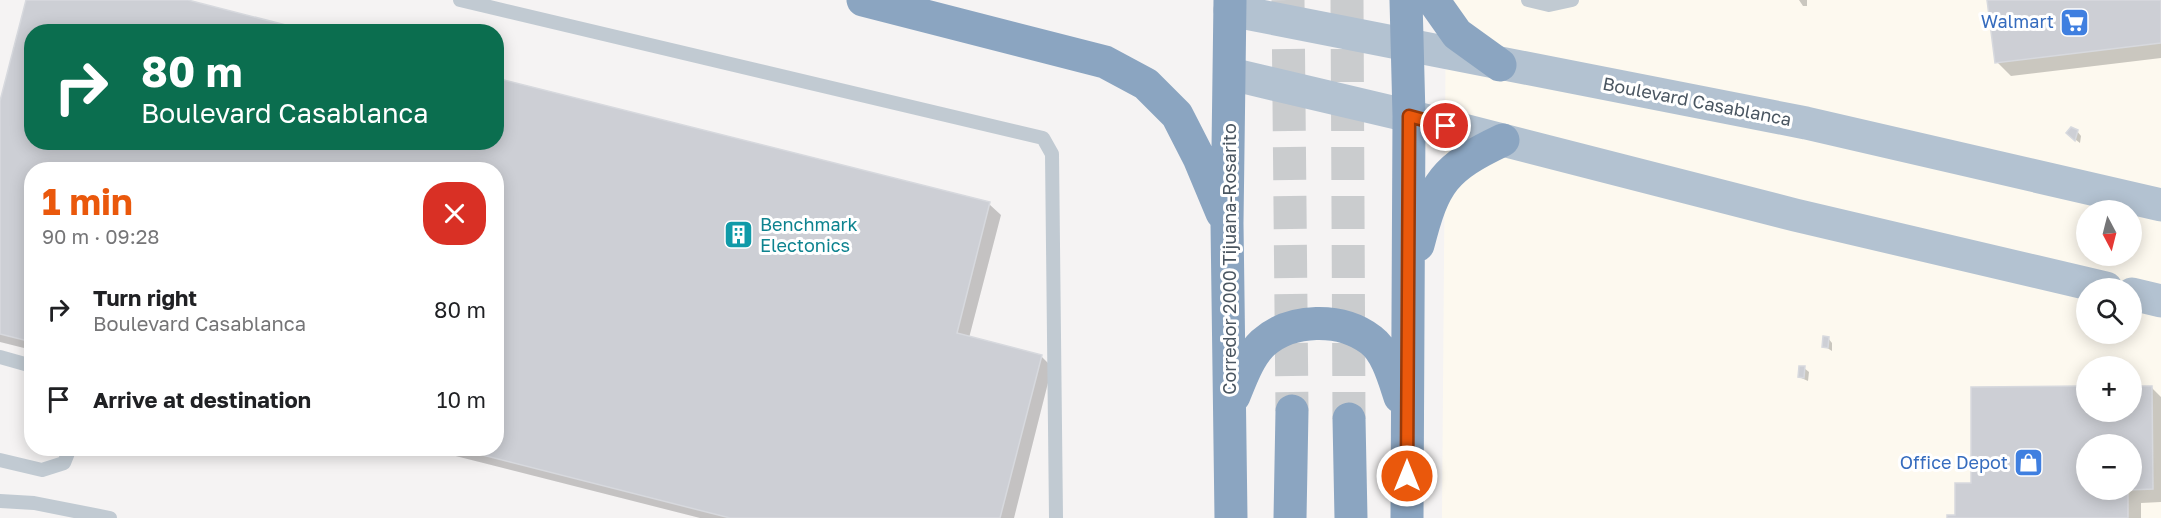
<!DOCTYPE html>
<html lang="en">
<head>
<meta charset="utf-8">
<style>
  body { margin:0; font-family:"Golos Text",sans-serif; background:#f6f6f6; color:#202124; height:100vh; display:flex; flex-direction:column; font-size:22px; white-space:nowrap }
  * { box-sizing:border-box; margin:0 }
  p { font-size:20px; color:#757577 }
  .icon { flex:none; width:33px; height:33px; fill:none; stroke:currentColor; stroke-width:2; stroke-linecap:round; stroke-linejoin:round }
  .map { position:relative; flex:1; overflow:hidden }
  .drawer { position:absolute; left:24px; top:162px; width:480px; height:294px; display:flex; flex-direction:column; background:#fff; border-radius:24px; box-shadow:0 3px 15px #0003 }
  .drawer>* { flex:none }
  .hud { position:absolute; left:24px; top:24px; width:480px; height:126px; border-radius:24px; box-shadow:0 3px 15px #0003; background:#0b6e4f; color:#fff; overflow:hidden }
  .needle { width:39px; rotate:173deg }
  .buttons { position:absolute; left:2076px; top:200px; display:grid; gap:12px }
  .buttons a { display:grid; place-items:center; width:66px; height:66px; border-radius:50%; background:#fff; box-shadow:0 3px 15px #0003; font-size:30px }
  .pin { position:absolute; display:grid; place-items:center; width:51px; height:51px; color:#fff; margin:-26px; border:3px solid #fff; border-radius:50%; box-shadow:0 2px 6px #0007 }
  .me { position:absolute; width:66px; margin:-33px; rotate:0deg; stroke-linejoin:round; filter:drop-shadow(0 0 4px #0008) }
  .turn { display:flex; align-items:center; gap:21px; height:126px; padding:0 18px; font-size:27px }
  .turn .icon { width:78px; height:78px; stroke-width:2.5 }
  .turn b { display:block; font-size:42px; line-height:51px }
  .round { display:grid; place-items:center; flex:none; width:63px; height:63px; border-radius:24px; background:#f6f6f6 }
  .summary { display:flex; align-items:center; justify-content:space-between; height:102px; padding:0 18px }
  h1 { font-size:36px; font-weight:700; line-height:45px; color:#ea580c }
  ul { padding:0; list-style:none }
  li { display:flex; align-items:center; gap:18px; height:90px; padding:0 18px }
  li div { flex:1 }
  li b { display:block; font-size:22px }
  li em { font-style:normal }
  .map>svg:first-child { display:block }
  .commercial { fill:#fdf9ef; fill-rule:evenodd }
  .shadow { fill:#0003; fill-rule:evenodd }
  .building { fill:#cdcfd5; stroke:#d7d9de; stroke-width:1.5; fill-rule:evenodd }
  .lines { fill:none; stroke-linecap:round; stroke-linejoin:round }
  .highway-tunnel { stroke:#caccce; stroke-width:33; stroke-dasharray:33 16; stroke-linecap:butt }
  .lane { stroke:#c1cad2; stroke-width:14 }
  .primary { stroke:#b3c2d1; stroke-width:33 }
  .highway { stroke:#8ba5c1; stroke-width:33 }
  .route-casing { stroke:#983908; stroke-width:15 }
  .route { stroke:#ea580c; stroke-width:10 }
  .labels { text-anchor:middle; stroke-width:6; stroke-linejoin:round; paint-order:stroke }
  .shop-label { font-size:18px; fill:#366cbe; stroke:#fff; text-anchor:end }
  .street-label { font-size:18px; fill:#4a5661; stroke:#fff }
  .culture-label { font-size:18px; fill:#0d838f; stroke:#fff; text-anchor:start }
</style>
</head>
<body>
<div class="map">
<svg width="2161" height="518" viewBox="0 0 2161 518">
  <rect width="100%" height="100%" fill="#f5f3f3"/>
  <path class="commercial" d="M 1446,0 L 2161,0 L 2161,518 L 1442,518 ZM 2086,210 L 2132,210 L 2132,255 L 2086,255 ZM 2086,288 L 2132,288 L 2132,333 L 2086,333 ZM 2086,366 L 2132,366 L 2132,411 L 2086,411 ZM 2086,444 L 2132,444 L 2132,489 L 2086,489 Z"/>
  <path class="shadow" d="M 27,0 L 182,0 L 32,32 L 32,142 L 496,142 L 989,204 L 1001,215 L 969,338 L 1041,356 L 1052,367 L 1014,518 L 700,518 L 424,448 L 496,448 L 496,170 L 32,170 L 32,350 L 0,342 L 0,107 Z
    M 1799,0 L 1807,0 L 1807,6 L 1803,6 Z
    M 1988,0 L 2161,0 L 2161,58 L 2011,76 L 1997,62 Z
    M 2077,131 L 2081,136 L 2080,143 L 2072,137 Z
    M 1828,338 L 1832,343 L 1832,351 L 1824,346 Z
    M 1804,368 L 1809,372 L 1808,381 L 1799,377 Z
    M 1972,388 L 2086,388 L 2086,411 L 2132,411 L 2132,388 L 2152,388 L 2161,397 L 2161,502 L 2141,503 L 2141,518 L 1949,518 L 1956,517 L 1973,484 ZM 2086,444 L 2132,444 L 2132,489 L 2086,489 Z"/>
  <path class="building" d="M 26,0 L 188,0 L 313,32 L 32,32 L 32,142 L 496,142 L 496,78 L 990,202 L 957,333 L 1042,355 L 1000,518 L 730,518 L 455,448 L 496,448 L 496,170 L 32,170 L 32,342 L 0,334 L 0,101 Z
    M 1987,0 L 2161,0 L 2161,43 L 1995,63 Z
    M 2071,127 L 2078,130 L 2075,141 L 2066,133 Z
    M 1823,336 L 1829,337 L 1828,348 L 1822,347 Z
    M 1799,366 L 1805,366 L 1804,378 L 1798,377 Z
    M 2086,386 L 2086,411 L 2132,411 L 2132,386 L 2152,386 L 2153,489 L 2128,490 L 2128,518 L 1947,518 L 1947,515 L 1955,515 L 1955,483 L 1971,483 L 1971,387 ZM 2086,444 L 2132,444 L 2132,489 L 2086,489 Z"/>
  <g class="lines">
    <path class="highway-tunnel" d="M 1288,0 L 1292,411
      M 1347,0 L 1349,419"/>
    <path class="lane" d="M 460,0 L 1043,138 L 1052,154 L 1056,518
      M 1528,0 L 1549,5 L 1572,0
      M 0,357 L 32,366
      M 0,460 L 42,470 L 64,463 L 70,448
      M 0,501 L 34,503 L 110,518"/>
    <path class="primary" d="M 1230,10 L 1806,123 L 2161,205
      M 1231,74 L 1409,116 L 1795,215 L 2106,288
      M 2132,294 L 2161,301"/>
    <path class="highway" d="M 863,0 L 1105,62 L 1146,84 L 1177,115 L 1199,158 L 1222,213
      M 1230,0 L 1227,223 L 1231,518
      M 1406,0 L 1409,116 L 1407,518
      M 1433,0 L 1457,34 L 1500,65
      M 1418,245 C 1434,182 1444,168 1503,140
      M 1234,396 C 1241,379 1249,356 1263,343 C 1291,318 1341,317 1371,340 C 1387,352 1394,379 1400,397
      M 1349,419 L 1351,518
      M 1290,518 L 1292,411"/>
  </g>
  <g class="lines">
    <defs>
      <path id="route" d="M 1407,476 L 1409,116 L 1446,126"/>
    </defs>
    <use href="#route" class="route-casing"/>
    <use href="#route" class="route"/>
  </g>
  <defs>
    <symbol id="supermarket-square" viewBox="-11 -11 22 22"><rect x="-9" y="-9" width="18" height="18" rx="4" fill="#3f7fe0" stroke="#fff"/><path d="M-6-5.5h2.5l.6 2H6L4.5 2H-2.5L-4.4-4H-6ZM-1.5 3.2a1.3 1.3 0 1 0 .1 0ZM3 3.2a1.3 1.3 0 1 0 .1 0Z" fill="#fff"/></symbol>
    <symbol id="building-square" viewBox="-11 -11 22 22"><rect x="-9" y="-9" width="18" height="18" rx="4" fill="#0f9aa8" stroke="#fff"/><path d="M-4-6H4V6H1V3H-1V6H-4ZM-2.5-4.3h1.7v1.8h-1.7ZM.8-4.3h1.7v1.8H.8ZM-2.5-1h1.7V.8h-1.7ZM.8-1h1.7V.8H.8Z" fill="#fff"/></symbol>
    <symbol id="shop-square" viewBox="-11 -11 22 22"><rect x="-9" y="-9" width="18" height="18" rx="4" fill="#3f7fe0" stroke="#fff"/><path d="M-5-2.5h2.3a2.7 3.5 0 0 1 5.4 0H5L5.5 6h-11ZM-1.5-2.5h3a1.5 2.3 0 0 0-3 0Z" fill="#fff"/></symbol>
  </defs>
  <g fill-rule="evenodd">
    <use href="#supermarket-square" x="2058" y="6" width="33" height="33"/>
    <use href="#building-square" x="722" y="218" width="33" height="33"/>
    <use href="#shop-square" x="2012" y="446" width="33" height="33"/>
  </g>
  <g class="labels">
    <g class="shop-label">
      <text x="2054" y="28">Walmart</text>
      <text x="2008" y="469">Office Depot</text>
    </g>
    <g class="street-label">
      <text transform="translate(1697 102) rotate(11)" y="6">Boulevard Casablanca</text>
      <text transform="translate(1230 259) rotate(-90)" y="6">Corredor 2000 Tijuana-Rosarito</text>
    </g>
    <g class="culture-label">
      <text x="760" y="231">Benchmark<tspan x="760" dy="21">Electonics</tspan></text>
    </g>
  </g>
</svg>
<div class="buttons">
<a><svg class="needle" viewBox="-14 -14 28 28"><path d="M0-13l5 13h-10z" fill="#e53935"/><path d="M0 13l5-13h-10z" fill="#757577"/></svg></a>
<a><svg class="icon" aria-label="search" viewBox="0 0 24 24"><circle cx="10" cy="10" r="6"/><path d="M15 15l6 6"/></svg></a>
<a>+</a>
<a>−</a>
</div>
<div class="pin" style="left:1446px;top:126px;background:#d93025"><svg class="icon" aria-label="arrive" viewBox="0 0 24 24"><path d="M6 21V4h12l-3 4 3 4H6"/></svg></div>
<svg class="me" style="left:1407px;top:476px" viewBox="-20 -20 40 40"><circle r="17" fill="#ea580c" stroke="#fff" stroke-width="3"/><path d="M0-11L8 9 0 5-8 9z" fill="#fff"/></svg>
<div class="hud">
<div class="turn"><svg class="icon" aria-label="right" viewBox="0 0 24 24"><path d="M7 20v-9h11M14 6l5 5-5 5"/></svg><div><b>80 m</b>Boulevard Casablanca</div></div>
</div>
<section class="drawer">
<div class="summary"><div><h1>1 min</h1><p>90 m · 09:28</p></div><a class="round" style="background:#d93025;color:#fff"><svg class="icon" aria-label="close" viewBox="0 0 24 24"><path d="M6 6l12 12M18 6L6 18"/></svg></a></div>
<ul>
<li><svg class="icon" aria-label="right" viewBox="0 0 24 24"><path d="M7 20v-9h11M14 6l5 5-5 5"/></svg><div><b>Turn right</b><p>Boulevard Casablanca</p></div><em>80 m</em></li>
<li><svg class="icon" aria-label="arrive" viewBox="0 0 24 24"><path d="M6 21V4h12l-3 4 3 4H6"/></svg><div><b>Arrive at destination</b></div><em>10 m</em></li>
</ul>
</section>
</div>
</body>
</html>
